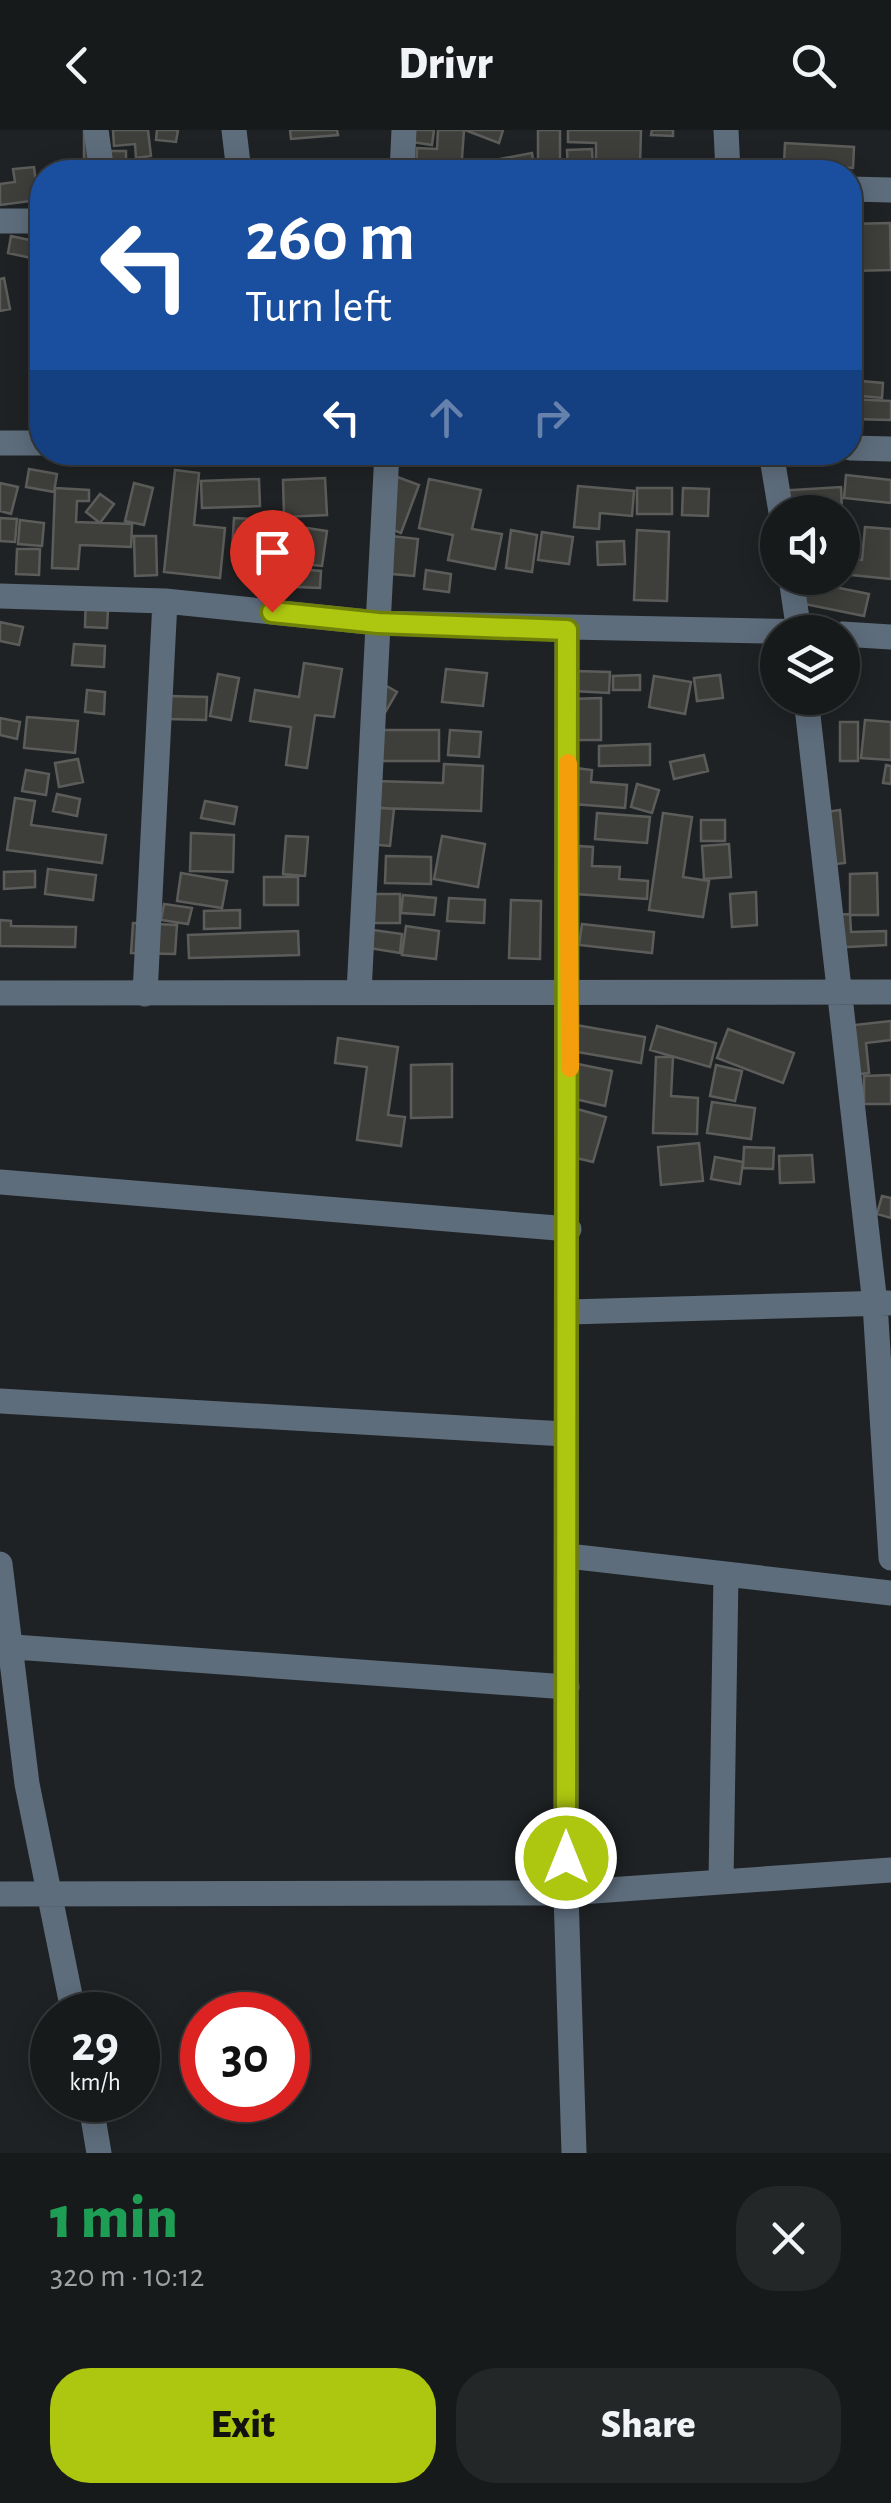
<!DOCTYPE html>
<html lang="en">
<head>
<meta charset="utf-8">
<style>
  body { margin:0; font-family:"Alegreya Sans",sans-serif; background:#242728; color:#f1f3f6; height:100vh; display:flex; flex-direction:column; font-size:38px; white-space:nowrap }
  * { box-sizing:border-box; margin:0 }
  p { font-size:32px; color:#9ea1a3 }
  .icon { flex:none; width:55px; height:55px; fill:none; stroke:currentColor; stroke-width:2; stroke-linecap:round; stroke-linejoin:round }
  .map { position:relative; height:2023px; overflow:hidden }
  .sheet { display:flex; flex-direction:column; background:#171a1b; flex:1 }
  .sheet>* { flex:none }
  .banner { position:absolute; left:30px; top:30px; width:832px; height:305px; border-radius:40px; box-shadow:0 5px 25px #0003,0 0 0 2px #36383a; background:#1a4fa0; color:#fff; overflow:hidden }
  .tools { position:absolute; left:760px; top:365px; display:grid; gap:20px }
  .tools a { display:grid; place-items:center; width:100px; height:100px; border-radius:50%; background:#171a1b; box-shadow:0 5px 25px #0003,0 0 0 2px #36383a; font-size:50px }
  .speed { position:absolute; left:30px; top:1862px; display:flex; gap:20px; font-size:50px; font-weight:700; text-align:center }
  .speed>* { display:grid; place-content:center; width:130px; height:130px; border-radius:50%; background:#171a1b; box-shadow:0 5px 25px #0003,0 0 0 2px #36383a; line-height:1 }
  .speed small { font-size:25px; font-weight:400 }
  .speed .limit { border:15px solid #d22; background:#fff; color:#111 }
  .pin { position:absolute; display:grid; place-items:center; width:85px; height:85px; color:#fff; margin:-102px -42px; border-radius:50% 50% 50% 0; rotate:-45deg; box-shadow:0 0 10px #0007 }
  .pin .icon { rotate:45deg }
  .me { position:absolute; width:110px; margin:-55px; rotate:0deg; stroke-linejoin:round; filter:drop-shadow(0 0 8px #0008) }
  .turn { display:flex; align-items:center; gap:35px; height:210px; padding:0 50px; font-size:45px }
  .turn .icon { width:130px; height:130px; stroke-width:2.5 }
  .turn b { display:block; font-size:70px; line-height:85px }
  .lanes { display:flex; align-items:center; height:95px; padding:0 50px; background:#0003; justify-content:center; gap:50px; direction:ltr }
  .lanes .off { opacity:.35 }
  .round { display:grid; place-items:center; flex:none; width:105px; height:105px; border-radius:40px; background:#242728 }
  .head { display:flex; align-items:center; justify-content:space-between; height:170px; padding:0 50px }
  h1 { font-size:60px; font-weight:800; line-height:75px; color:#1e9e55 }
  .action { display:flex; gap:20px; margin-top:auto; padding:20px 50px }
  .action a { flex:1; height:115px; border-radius:40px; background:#adc610; color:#111; font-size:40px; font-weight:800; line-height:115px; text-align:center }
  .action a+a { background:#242728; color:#f1f3f6 }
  header { display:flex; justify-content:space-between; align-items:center; height:130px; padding:0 50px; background:#171a1b; font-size:45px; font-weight:800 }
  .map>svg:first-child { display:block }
  .building { fill:#3e3e3b; stroke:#5c5d5a; stroke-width:2.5 }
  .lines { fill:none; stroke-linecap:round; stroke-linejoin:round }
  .street { stroke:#5e6d7c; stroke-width:25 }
  .route-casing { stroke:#70810a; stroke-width:25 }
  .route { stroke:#adc610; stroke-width:18 }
  .slow { stroke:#f59e0b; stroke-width:18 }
</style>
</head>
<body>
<header><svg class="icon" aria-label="back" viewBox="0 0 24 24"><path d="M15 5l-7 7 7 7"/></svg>Drivr<svg class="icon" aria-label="search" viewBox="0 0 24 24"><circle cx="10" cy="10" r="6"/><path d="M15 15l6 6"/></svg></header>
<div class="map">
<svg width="891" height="2023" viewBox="0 0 891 2023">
  <rect width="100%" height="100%" fill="#1f2224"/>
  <path class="building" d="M 84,0 L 104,0 L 105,21 L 126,21 L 126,39 L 84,40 Z
    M 113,0 L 148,0 L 151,26 L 136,28 L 135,14 L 114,16 Z
    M 157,0 L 178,0 L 176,12 L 156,10 Z
    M 290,0 L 337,0 L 338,5 L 291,9 Z
    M 400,0 L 434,0 L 432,15 L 399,10 Z
    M 438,0 L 464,0 L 461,42 L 416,42 L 417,18 L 437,19 Z
    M 465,0 L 503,0 L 499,13 Z
    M 538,0 L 560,0 L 560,37 L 538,37 Z
    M 568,0 L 641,0 L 640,36 L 596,35 L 596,13 L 568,12 Z
    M 652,0 L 673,0 L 673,6 L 651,5 Z
    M 785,13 L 854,17 L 853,38 L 784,34 Z
    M 592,19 L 593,39 L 568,41 L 567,20 Z
    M 532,23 L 535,42 L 503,42 L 500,29 Z
    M 295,33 L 341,33 L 341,42 L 295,42 Z
    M 157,34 L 157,42 L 138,42 L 137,36 Z
    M 34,37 L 38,70 L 0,75 L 0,54 L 15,52 L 13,39 Z
    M 890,93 L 891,140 L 850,141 L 850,94 Z
    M 11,106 L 34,111 L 31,128 L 8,123 Z
    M 39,110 L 42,110 L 42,177 Z
    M 4,148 L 10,179 L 0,181 L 0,149 Z
    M 850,250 L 883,253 L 882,268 L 850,265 Z
    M 850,269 L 891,271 L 891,290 L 850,289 Z
    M 29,339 L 57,344 L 54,362 L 26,357 Z
    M 175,340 L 199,343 L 194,395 L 225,398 L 220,448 L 164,442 Z
    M 392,345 L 419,355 L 401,403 L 374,393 Z
    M 846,345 L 891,350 L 891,373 L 844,368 Z
    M 325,348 L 327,385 L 284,387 L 283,350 Z
    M 259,349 L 260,376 L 202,378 L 201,351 Z
    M 429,349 L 481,360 L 472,399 L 502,404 L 495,439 L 448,430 L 453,405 L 419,398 Z
    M 0,353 L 18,357 L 11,384 L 0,381 Z
    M 134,353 L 153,358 L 144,395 L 125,391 Z
    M 578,356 L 634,361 L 632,386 L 600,383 L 599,399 L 574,397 Z
    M 841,357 L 842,382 L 778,382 L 777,361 Z
    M 55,358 L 89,360 L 89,371 L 77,371 L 76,392 L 132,394 L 131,417 L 80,415 L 78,439 L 52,438 Z
    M 637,358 L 672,358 L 672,384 L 637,384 Z
    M 683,358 L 709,359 L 708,386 L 682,385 Z
    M 100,364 L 114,374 L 100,393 L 86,382 Z
    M 0,388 L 17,389 L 15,412 L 0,411 Z
    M 234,388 L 252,389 L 251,422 L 232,421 Z
    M 20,390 L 44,393 L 42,416 L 18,414 Z
    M 865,397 L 891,399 L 891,449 L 842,444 L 842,428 L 862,430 Z
    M 307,398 L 327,401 L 322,436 L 302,434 Z
    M 511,400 L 537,405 L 532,442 L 506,438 Z
    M 637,400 L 669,402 L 667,471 L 634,470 Z
    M 542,402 L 573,407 L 569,434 L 538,430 Z
    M 255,404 L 279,404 L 280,453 L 256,454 Z
    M 383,405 L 418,409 L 414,446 L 380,443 Z
    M 134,406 L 156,406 L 157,445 L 135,446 Z
    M 624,411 L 625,434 L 598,435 L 597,412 Z
    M 17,419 L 40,419 L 39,445 L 16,444 Z
    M 298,439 L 321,441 L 320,458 L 297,457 Z
    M 426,440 L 451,444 L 449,462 L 424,459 Z
    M 790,448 L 869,464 L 864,486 L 785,470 Z
    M 86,462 L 109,463 L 107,498 L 85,497 Z
    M 0,492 L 23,497 L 19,515 L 0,511 Z
    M 74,514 L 105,516 L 104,537 L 72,535 Z
    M 304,533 L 342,539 L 334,587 L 315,585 L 307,638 L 286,635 L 291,597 L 250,591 L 255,560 L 299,567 Z
    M 446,539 L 487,543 L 483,576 L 442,572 Z
    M 575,541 L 610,542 L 609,563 L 574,561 Z
    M 218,544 L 239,548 L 231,590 L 210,586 Z
    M 640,545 L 640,560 L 613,560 L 613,546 Z
    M 720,545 L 723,568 L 697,571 L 694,548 Z
    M 654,546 L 691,552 L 685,584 L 649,577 Z
    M 376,550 L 397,562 L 386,581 L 365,568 Z
    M 87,560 L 105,562 L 104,584 L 85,582 Z
    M 169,566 L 207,567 L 206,590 L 168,589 Z
    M 601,568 L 601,610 L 573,610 L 572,569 Z
    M 27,587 L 78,591 L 75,623 L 24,618 Z
    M 0,588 L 20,592 L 17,609 L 0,605 Z
    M 865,590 L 891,592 L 891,630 L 861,628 Z
    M 840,592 L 858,592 L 858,631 L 840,631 Z
    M 371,600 L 439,600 L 439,631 L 371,631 Z
    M 450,600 L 481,602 L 479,627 L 448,625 Z
    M 650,614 L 650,635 L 599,636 L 599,616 Z
    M 704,625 L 708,641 L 674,649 L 670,632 Z
    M 78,629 L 83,652 L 59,657 L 55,633 Z
    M 444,634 L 483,636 L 481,681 L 375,678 L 376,651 L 443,653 Z
    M 886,635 L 891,636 L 891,654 L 883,653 Z
    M 576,638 L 592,640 L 591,652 L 627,655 L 625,678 L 573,674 Z
    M 26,640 L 49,644 L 46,665 L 22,661 Z
    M 637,654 L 659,660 L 652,683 L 631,677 Z
    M 57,664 L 80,669 L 77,686 L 53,681 Z
    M 15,668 L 35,671 L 31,695 L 106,705 L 102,733 L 7,720 Z
    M 205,671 L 237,677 L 234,694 L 201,688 Z
    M 372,677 L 394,679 L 390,716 L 368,714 Z
    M 840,680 L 845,733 L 817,736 L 812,684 Z
    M 597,683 L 650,687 L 647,713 L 595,709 Z
    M 663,683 L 692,687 L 683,747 L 709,751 L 703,787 L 649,780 Z
    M 701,690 L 725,690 L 725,711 L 701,711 Z
    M 191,703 L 234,705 L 233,742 L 190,741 Z
    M 286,706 L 308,707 L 305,746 L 283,744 Z
    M 442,706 L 485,714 L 478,757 L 434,749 Z
    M 729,714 L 731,747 L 704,749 L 702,716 Z
    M 579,716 L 593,717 L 592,736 L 620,737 L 619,749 L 648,751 L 647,769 L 576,764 Z
    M 386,726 L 431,727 L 431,754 L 385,753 Z
    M 48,739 L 96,745 L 93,770 L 45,764 Z
    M 35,741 L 35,757 L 4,759 L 4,742 Z
    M 181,743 L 227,751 L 222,778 L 177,771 Z
    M 877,743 L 878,785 L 850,785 L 850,744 Z
    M 264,747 L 298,747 L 298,775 L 264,775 Z
    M 756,762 L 757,795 L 732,797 L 730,764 Z
    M 365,764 L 400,764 L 400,793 L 365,793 Z
    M 403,765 L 436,768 L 434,785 L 401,783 Z
    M 449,768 L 485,770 L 484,793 L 447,791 Z
    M 511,770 L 541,771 L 540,829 L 509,828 Z
    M 164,774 L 192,778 L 188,794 L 161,790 Z
    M 240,780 L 240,798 L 204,799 L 204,781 Z
    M 850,784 L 851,802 L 886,801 L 886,815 L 828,818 L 827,785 Z
    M 0,790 L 11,791 L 11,796 L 76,797 L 75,817 L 0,816 Z
    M 133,793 L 177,795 L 175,824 L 131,823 Z
    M 582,794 L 654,802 L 652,823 L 579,815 Z
    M 406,796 L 439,801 L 436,829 L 402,825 Z
    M 366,799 L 402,804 L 400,823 L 363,817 Z
    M 298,801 L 299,825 L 189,828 L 188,805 Z
    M 891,891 L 891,910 L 866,913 L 869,943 L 850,945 L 845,896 Z
    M 570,894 L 645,907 L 641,933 L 566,920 Z
    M 657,896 L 716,913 L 710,937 L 650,920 Z
    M 728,899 L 794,923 L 783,953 L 717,928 Z
    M 338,908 L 398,917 L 388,985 L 405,987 L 401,1016 L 357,1010 L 367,937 L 335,933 Z
    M 656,927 L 673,927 L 671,966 L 698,968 L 697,1004 L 653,1003 Z
    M 452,934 L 452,987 L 411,988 L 411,935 Z
    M 578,934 L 612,941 L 605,976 L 571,968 Z
    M 716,935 L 742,941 L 735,971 L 710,966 Z
    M 891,945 L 891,974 L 864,974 L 864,946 Z
    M 712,972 L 755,978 L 751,1009 L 707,1003 Z
    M 577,979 L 606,987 L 593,1032 L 564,1025 Z
    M 699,1013 L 703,1051 L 661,1055 L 658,1017 Z
    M 744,1017 L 774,1018 L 773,1039 L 743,1038 Z
    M 812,1025 L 814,1052 L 780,1053 L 779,1026 Z
    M 715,1027 L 743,1032 L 740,1054 L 711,1049 Z
    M 882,1066 L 891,1068 L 891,1088 L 877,1084 Z"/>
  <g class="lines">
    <path class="street" d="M 96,0 L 102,42
      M 234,0 L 239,42
      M 726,0 L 728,42
      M 402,42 L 404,0
      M 850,59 L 891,60
      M 0,91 L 42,91
      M 0,313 L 42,313
      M 850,318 L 891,319
      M 771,322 L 781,382
      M 791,448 L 799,502
      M 0,466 L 165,471 L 378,493 L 815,502
      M 567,500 L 566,1763 L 574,2023
      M 842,504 L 891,507
      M 806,568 L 875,1174 L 891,1428
      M 359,862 L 387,322
      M 0,863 L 891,862
      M 145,864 L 165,471
      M 0,1052 L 569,1099
      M 569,1182 L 888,1173
      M 0,1271 L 565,1304
      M 568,1426 L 891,1463
      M 0,1434 L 27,1654 L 74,1885
      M 0,1516 L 567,1557
      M 721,1752 L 726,1444
      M 0,1764 L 566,1763 L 891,1740
      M 90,1970 L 99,2023"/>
  </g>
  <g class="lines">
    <defs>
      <path id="route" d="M 272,482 L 378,493 L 567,500 L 566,1728"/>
    </defs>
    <use href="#route" class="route-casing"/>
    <use href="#route" class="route"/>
    <path class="slow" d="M 568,633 L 570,938"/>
  </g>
</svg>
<div class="tools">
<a><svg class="icon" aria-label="sound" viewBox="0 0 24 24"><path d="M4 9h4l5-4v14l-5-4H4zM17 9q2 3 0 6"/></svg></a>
<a><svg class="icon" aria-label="layers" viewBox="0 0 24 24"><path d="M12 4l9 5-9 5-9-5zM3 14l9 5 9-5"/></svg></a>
</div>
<div class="speed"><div>29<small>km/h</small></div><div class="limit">30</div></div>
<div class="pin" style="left:272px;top:482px;background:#d93025"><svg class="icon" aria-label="arrive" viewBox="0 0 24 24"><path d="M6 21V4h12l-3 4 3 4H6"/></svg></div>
<svg class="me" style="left:566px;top:1728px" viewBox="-20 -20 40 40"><circle r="17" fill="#adc610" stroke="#fff" stroke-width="3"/><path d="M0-11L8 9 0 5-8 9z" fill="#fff"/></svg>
<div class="banner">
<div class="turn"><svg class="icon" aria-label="left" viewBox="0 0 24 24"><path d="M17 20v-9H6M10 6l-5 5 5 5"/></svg><div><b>260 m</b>Turn left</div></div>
<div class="lanes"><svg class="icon" aria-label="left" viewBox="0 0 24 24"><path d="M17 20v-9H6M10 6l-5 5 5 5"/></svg><svg class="icon off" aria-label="ahead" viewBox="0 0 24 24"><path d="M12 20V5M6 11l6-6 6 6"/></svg><svg class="icon off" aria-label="right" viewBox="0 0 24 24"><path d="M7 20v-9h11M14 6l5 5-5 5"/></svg></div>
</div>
</div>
<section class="sheet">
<div class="head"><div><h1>1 min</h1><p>320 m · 10:12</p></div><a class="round"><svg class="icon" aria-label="close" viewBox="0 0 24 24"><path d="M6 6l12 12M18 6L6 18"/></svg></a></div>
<div class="action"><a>Exit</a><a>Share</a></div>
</section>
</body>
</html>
